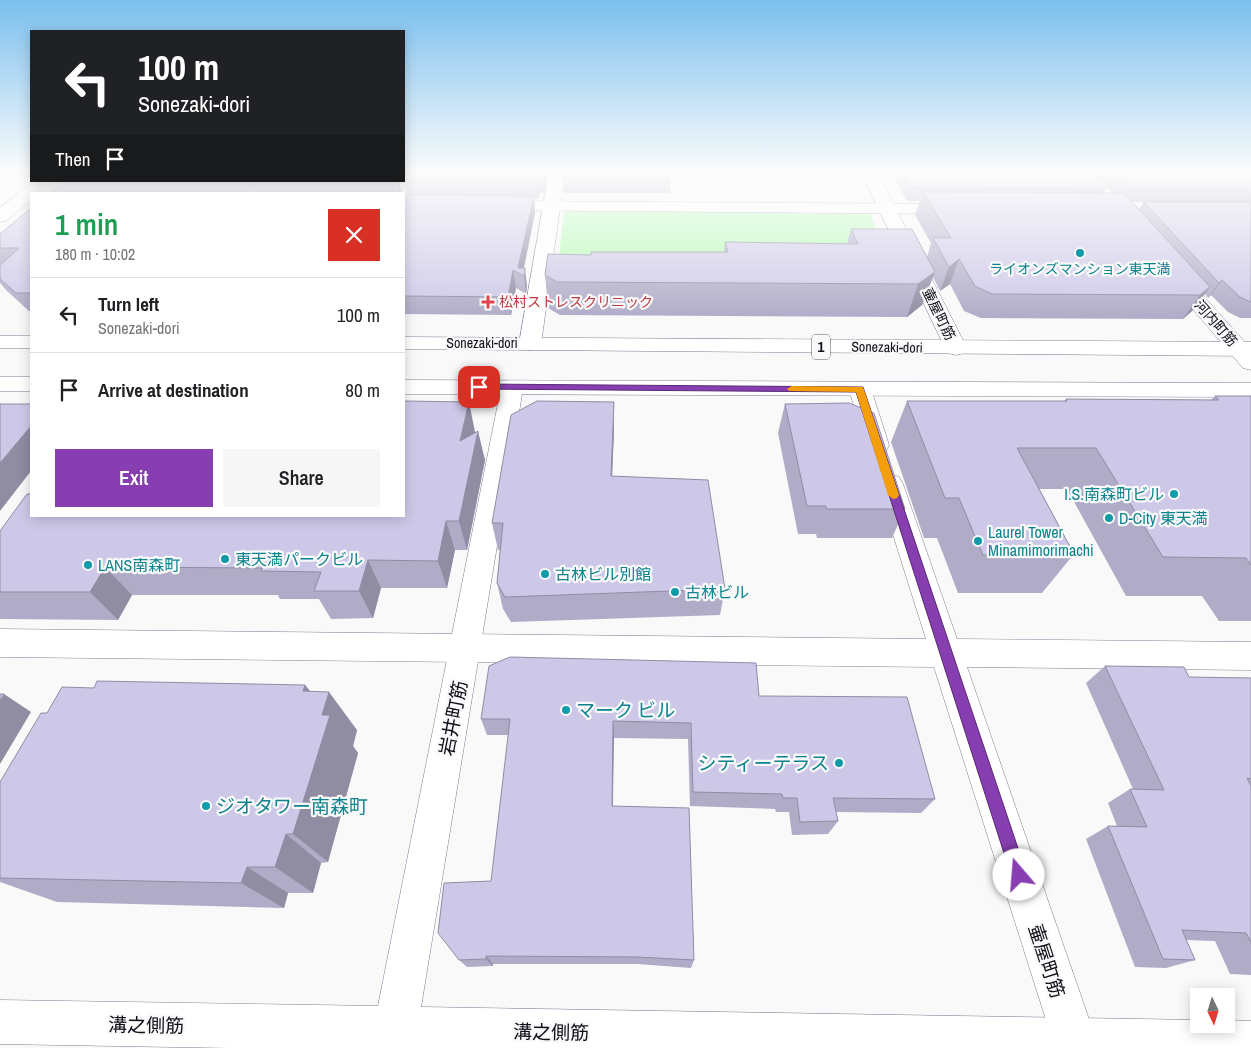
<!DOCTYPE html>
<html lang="en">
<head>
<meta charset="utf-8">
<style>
  body { margin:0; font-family:"Archivo Narrow","Noto Sans JP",sans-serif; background:#f6f6f6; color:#202124; height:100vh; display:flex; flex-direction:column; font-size:19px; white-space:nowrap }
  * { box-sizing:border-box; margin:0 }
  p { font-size:16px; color:#757577 }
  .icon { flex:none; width:28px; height:28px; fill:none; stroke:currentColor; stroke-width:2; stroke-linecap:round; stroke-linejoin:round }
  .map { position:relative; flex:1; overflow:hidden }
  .details { position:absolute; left:30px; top:192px; width:375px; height:325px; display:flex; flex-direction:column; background:#fff; border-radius:0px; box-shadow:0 2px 12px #0003 }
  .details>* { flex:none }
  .hud { position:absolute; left:30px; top:30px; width:375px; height:152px; border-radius:0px; box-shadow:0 2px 12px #0003; background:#202124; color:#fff; overflow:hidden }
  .needle { width:32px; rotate:176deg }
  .controls { position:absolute; left:1190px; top:988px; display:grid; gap:10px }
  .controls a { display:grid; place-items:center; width:45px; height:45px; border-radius:0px; background:#fff; box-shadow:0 2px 12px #0003; font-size:25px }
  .pin { position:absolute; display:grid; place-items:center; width:42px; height:42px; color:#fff; margin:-21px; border-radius:10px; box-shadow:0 2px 8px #0006 }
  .me { position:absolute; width:55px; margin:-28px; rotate:342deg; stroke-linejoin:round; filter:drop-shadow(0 0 4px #0008) }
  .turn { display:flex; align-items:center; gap:18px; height:105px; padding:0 25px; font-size:22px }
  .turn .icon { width:65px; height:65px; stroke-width:2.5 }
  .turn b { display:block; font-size:35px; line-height:42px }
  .then { display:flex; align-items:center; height:48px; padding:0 25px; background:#0003; gap:10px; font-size:19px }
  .round { display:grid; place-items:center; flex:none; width:52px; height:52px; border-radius:0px; background:#f6f6f6 }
  .headline { display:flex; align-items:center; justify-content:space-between; height:85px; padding:0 25px }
  h1 { font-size:30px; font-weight:600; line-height:38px; color:#1e9e55 }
  .button { display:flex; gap:10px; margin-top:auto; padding:10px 25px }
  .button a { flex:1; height:58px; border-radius:0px; background:#873eb0; color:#fff; font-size:20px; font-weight:600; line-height:58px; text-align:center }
  .button a+a { background:#f6f6f6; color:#202124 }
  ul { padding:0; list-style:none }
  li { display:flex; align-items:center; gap:15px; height:75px; padding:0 25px; border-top:1px solid #e0e0e0 }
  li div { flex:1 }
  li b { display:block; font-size:19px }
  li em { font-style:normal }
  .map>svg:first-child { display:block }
  .green { fill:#b5fbb4 }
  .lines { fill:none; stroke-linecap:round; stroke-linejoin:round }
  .street-casing { stroke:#7f7997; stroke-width:1 }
  .secondary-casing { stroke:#7f7997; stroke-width:1 }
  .primary-casing { stroke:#7f7997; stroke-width:1 }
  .highway-casing { stroke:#7f7997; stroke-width:1 }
  .street { fill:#fff; fill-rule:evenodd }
  .secondary { fill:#fff; fill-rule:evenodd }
  .primary { fill:#fff; fill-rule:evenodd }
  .highway { fill:#fff; fill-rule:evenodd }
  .wall { fill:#b0acc8; fill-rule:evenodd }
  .shaded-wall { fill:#908ca2 }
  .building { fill:#cdc8e8; stroke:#908ca2 }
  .route { fill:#873eb0; stroke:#582872 }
  .slow { fill:#f59e0b }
  .culture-dot { fill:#0f9aa8; stroke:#f9f9f9; stroke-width:2 }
  .health-dot { fill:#e0444e; stroke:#f9f9f9; stroke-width:2 }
  .labels { text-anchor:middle; stroke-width:4.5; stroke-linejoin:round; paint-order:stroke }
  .far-culture-label { font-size:14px; fill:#0d838f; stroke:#f9f9f9 }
  .far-health-label { font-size:14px; fill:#be3a42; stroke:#f9f9f9; text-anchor:start }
  .far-street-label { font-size:14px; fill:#100e18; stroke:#f9f9f9 }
  .shield { fill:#f9f9f9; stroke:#56545c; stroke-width:1 }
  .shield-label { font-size:15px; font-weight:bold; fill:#100e18 }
  .culture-label { font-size:16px; fill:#0d838f; stroke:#f9f9f9; text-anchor:start }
  .near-culture-label { font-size:19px; fill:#0d838f; stroke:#f9f9f9; text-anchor:start }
  .near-street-label { font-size:19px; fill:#100e18; stroke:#f9f9f9 }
</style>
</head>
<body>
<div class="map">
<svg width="1251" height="1048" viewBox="0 0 1251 1048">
  <rect width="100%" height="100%" fill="#f9f9f9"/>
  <path class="green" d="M 564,210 L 870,214 L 887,256 L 558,266 Z"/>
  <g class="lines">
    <defs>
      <path id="street" d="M 406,172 L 422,172 L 411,194 L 404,199 L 404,194 L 395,194 L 401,181 L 404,181 Z
        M 549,172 L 565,172 L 541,344 L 538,349 L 530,350 L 522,349 L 519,344 Z
        M 861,172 L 877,172 L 967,348 L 964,353 L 956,355 L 948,353 L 945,348 Z
        M 1174,269 L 1181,271 L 1251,349 L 1251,370 L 1243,368 L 1167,279 L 1164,275 L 1167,271 Z
        M 860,382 L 868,384 L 871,389 L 889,445 L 886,451 L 877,454 L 868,451 L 865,445 L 849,389 L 852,384 Z
        M 890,474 L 899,477 L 903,484 L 957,639 L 1251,642 L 1251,670 L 967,667 L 1099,1048 L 1055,1048 L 934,667 L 0,657 L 0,629 L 926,639 L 877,484 L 881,477 Z"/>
      <path id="secondary" d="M 498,201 L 955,204 L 961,205 L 963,209 L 961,213 L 955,214 L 492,210 L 490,206 L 492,202 Z
        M 512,381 L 520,383 L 523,388 L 421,1007 L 1199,1020 L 1199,1024 L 1226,1024 L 1226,1020 L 1251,1021 L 1251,1048 L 231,1048 L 0,1044 L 0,1000 L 378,1006 L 501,388 L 504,383 Z"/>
      <path id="primary" d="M 3,172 L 21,172 L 6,184 L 0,186 L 0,174 Z
        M 34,181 L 52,181 L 38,194 L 31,194 L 31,200 L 6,221 L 0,222 L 0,208 Z"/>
      <path id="highway" d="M 0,336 L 31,336 L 31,348 L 0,348 Z
        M 404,337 L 1251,342 L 1251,356 L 404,349 Z
        M 0,377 L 31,377 L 31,391 L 0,391 Z
        M 404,380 L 1251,383 L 1251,397 L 404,394 Z"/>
    </defs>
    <use href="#street" class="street-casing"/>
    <use href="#secondary" class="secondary-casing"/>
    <use href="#primary" class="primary-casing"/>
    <use href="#highway" class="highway-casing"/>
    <use href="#street" class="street"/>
    <use href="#secondary" class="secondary"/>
    <use href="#primary" class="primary"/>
    <use href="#highway" class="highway"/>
  </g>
  <path class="wall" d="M 412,172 L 549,172 L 544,193 L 539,193 L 538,199 L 534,199 L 535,213 L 524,268 L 527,286 L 526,294 L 516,288 L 511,315 L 404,314 L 404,195 L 408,195 L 404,181 L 409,178 Z
    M 896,172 L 1090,172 L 1106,188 L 1103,193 L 1113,193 L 1091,172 L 1251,172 L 1251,318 L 1240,318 L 1228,312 L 1211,295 L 1208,298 L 1205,294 L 1192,311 L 1183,319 L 981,318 L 964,311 L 950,284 L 940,291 L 933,277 L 922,305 L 907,317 L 560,315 L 548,308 L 545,275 L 591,255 L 724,252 L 725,242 L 847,244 L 851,229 L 927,257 L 931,243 L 915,215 L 920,201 L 907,201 L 894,178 ZM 1132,202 L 1143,202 L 1139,210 Z
    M 563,176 L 671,177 L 670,193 L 564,193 Z
    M 31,208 L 31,311 L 29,311 L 6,290 L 0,283 L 0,234 Z
    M 1215,396 L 1251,396 L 1251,621 L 1219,621 L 1202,596 L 1126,596 L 1067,489 L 1039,489 L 1074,554 L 1042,593 L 958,593 L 937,538 L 924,538 L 891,442 L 907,401 L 1064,401 L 1066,399 L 1211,400 Z
    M 785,404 L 905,509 L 892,538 L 817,538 L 816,534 L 798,534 L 778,433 Z
    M 614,430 L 612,476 L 725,589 L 720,615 L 511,622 L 503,609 L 497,583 L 500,550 L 498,550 L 492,523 Z
    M 475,432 L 485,460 L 467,550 L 455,550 L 447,588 L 381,588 L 373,618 L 331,619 L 319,599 L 280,599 L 278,595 L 132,595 L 118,620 L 0,619 L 0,531 L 31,516 Z
    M 1105,666 L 1189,677 L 1251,678 L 1251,975 L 1230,974 L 1215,941 L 1186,940 L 1195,960 L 1166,968 L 1135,967 L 1086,839 L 1108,826 L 1117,826 L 1108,803 L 1130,789 L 1133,789 L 1086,683 Z
    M 305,685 L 310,691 L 357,730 L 353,746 L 358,753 L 328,862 L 321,863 L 313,893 L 288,893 L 284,908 L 57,902 L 0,882 L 0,782 L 47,713 Z
    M 759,696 L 935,799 L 921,813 L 836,812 L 838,821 L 828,834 L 792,835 L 789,812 L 776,812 L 775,809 L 690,806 L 688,739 L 614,738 L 613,806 L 694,960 L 691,968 L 637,964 L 493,964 L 493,966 L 467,967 L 459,960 L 491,881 L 509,735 L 487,735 L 481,719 Z"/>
  <path class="shaded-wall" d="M 543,172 L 549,172 L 544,193 L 542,176 Z
    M 538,176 L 539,193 L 538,199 L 537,182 Z
    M 390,181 L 400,181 L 399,183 L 402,194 L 400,194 Z
    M 534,196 L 535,213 L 522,276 L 518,268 Z
    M 959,259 L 950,284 L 940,291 L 949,267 Z
    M 525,268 L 527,286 L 526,294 L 524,276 Z
    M 513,270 L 516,288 L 511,315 L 508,297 Z
    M 935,272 L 922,305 L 907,317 L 918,284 Z
    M 1222,280 L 1211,295 L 1208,298 L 1219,283 Z
    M 1210,287 L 1192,311 L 1183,319 L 1200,295 Z
    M 469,402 L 475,432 L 467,470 L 460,441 Z
    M 614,402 L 614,430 L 611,503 L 611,476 Z
    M 31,426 L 31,471 L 0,511 L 0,463 Z
    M 478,431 L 485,460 L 467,550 L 459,521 Z
    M 446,521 L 455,550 L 447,588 L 438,561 Z
    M 368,560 L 381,588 L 373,618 L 359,591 Z
    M 105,567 L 132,595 L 118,620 L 90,592 Z
    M 305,685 L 324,709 L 329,692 L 357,730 L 353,746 L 358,753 L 328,862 L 293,834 L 303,691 Z
    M 4,694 L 31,712 L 0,764 L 0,701 Z
    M 613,721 L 614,738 L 612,820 L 612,806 Z
    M 286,834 L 321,863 L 313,893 L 275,867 Z
    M 247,867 L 288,893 L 284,908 L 241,883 Z
    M 486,956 L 493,964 L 493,966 L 486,959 Z"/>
  <path class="building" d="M 412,172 L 543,172 L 542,176 L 538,176 L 537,182 L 404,181 L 409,178 Z
    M 563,172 L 671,172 L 671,177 L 563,176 Z
    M 903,172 L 1090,172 L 1106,188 L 912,187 Z
    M 1113,172 L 1251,172 L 1251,189 L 1131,188 Z
    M 65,181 L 398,181 L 400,194 L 49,194 Z
    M 923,192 L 1124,193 L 1210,287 L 1200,295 L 992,294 L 975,286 L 959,259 L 949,267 L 933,238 L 951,238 Z
    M 404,195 L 534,196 L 518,268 L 525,268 L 524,276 L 513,270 L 508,297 L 404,296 Z
    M 1144,202 L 1251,202 L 1251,302 L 1240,297 L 1222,280 L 1219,283 Z
    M 31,208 L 31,293 L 16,293 L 0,279 L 0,265 L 19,248 L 0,248 L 0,234 Z
    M 851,229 L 912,229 L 935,272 L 918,284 L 557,282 L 545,275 L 548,254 L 591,255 L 591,252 L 728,252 L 725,242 L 858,244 Z
    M 1215,396 L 1251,396 L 1251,565 L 1246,558 L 1163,557 L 1096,448 L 1017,448 L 1074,554 L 983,555 L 959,498 L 945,498 L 907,401 L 1067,401 L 1066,399 L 1219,400 Z
    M 404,401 L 469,402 L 460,441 L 478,431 L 459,521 L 446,521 L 438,561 L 368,560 L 359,591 L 314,591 L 321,572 L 261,571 L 262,568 L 105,567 L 90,592 L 0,592 L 0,531 L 27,494 L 31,494 L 31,516 L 404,516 Z
    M 537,401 L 614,402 L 611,476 L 708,480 L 725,589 L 505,597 L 497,583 L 503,523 L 492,523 L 511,415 Z
    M 849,403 L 874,413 L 905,509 L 826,509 L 826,506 L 807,506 L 785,404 Z
    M 0,404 L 31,404 L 31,426 L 0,463 Z
    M 510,657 L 756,663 L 759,696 L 907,697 L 935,799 L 833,798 L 838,821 L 800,822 L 797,798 L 783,798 L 782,794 L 693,792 L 691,723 L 613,721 L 612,806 L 689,808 L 694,960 L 638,957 L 486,956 L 486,959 L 459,960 L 438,933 L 444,883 L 491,881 L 510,719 L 481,719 L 489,666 Z
    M 1105,666 L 1184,667 L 1189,677 L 1251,678 L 1251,779 L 1247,778 L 1251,786 L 1251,942 L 1246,933 L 1182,930 L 1195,960 L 1163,959 L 1108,826 L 1147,827 L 1130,789 L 1164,790 Z
    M 97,681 L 305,685 L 303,691 L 329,692 L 322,715 L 330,715 L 293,834 L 286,834 L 275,867 L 247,867 L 241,883 L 0,878 L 0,782 L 41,713 L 47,713 L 62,687 L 94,688 Z
    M 0,694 L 4,694 L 0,701 Z"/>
  <linearGradient id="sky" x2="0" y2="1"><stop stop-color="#7bbfee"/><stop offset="0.54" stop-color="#fcfcfc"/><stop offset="1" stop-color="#fcfcfc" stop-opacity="0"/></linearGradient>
  <rect width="1251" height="319" fill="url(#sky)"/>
  <path class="route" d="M 479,384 L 863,387 L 1027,875 L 1024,881 L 1019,883 L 1013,881 L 1011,875 L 856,392 L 476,389 L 474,387 Z"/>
  <path class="slow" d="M 792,386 L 863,387 L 899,495 L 897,498 L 893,499 L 888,495 L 856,392 L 789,391 L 787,389 Z"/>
  <g class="culture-dot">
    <circle cx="1080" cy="253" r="5"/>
    <circle cx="1174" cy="494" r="5"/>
    <circle cx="1109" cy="518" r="5"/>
    <circle cx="978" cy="541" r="5"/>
    <circle cx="225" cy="559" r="5"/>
    <circle cx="88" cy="565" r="5"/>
    <circle cx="545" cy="574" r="5"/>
    <circle cx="675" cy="592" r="5"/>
    <circle cx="566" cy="710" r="5"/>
    <circle cx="839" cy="763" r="5"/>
    <circle cx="206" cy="806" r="5"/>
  </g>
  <path class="health-dot" d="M485.5 294.5h5v5h5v5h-5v5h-5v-5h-5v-5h5z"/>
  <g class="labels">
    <g class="far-culture-label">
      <text x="1080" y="274">ライオンズマンション東天満</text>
    </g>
    <g class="far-health-label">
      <text x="499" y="307">松村ストレスクリニック</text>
    </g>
    <g class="far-street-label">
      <text transform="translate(939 314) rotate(64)" y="5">壷屋町筋</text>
      <text transform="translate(1216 323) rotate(49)" y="5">河内町筋</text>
      <text x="482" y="348">Sonezaki-dori</text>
      <text transform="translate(887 347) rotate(1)" y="5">Sonezaki-dori</text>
    </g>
    <rect class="shield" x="812" y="334.5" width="18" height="25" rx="4"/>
    <g class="shield-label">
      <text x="821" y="352">1</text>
    </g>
    <g class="culture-label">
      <text x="1164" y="500" text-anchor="end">I.S.南森町ビル</text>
      <text x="1119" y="524">D-City 東天満</text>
      <text x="988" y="538">Laurel Tower<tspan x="988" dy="18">Minamimorimachi</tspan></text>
      <text x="235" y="565">東天満パークビル</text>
      <text x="98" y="571">LANS南森町</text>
      <text x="555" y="580">古林ビル別館</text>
      <text x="685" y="598">古林ビル</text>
    </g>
    <g class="near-culture-label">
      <text x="576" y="717">マーク ビル</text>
      <text x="829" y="770" text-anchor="end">シティーテラス</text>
      <text x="216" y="813">ジオタワー南森町</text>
    </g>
    <g class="near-street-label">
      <text transform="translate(453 718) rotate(-79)" y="7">岩井町筋</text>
      <text transform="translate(1047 961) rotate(72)" y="7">壷屋町筋</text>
      <text transform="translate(146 1025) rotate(1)" y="7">溝之側筋</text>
      <text transform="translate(551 1032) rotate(1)" y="7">溝之側筋</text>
    </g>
  </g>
</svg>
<div class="controls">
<a><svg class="needle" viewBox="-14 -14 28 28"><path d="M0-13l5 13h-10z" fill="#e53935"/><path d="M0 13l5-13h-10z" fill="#757577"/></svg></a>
</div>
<div class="pin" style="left:479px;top:387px;background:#d93025"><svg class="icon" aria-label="arrive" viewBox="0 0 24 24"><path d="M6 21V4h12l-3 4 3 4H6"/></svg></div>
<svg class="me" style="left:1019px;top:875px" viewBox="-20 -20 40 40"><circle r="19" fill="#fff"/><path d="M0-13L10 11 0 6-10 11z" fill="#873eb0"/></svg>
<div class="hud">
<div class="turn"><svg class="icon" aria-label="left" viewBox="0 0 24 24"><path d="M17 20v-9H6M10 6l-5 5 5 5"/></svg><div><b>100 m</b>Sonezaki-dori</div></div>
<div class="then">Then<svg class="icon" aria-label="arrive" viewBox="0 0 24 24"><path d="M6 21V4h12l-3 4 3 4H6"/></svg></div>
</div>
<section class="details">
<div class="headline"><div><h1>1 min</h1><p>180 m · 10:02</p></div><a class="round" style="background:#d93025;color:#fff"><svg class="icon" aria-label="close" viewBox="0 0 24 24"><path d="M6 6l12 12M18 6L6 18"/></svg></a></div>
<ul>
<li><svg class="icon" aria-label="left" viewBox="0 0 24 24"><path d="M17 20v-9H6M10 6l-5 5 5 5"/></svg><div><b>Turn left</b><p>Sonezaki-dori</p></div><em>100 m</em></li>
<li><svg class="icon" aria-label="arrive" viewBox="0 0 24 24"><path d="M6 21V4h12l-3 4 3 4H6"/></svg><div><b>Arrive at destination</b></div><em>80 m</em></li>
</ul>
<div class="button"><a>Exit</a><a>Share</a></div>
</section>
</div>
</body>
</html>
